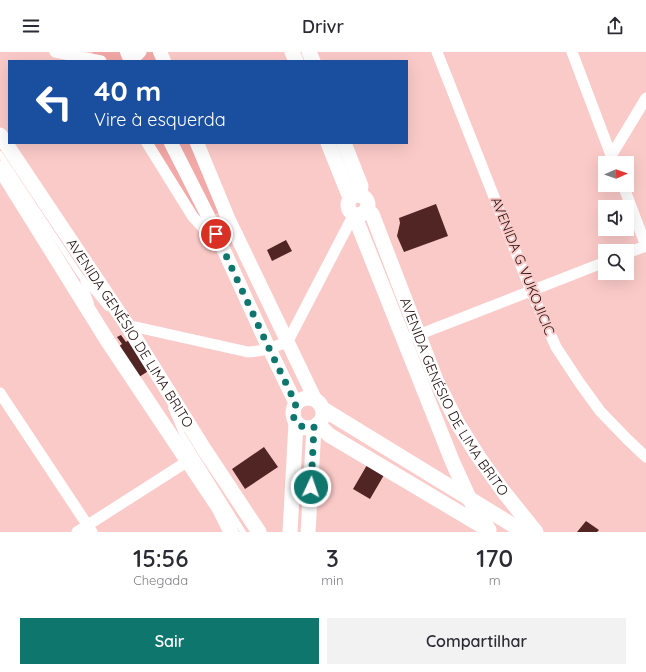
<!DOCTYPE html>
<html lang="pt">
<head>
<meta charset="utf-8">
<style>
  body { margin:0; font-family:Quicksand,sans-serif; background:#f2f2f3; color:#2b2b33; height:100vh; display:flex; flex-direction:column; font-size:15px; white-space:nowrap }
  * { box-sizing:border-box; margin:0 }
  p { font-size:13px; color:#7c7c81 }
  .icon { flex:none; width:22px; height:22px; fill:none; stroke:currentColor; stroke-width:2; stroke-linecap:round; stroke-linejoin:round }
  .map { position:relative; height:480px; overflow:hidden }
  .side { display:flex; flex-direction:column; background:#fff; flex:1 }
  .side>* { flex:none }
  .banner { position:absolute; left:8px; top:8px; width:400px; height:84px; border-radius:0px; box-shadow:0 4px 16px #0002; background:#1a4fa0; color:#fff; overflow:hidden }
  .needle { width:26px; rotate:88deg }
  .tools { position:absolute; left:598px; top:104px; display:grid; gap:8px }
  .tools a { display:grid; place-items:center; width:36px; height:36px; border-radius:0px; background:#fff; box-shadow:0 4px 16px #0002; font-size:20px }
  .pin { position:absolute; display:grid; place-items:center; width:34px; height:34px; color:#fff; margin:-17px; border:2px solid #fff; border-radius:50%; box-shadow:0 1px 4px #0007 }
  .me { position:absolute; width:44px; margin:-22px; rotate:3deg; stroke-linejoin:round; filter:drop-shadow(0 0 3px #0008) }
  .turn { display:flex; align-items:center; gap:14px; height:84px; padding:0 20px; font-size:18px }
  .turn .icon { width:52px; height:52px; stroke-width:2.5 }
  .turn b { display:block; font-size:28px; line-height:34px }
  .eta { display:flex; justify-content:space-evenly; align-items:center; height:68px; text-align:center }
  .eta b { font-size:24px; font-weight:600; line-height:28px }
  .button { display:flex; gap:8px; margin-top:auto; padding:8px 20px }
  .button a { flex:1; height:46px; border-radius:0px; background:#0f766e; color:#fff; font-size:16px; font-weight:600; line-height:46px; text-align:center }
  .button a+a { background:#f2f2f3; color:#2b2b33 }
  header { display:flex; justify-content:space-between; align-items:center; height:52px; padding:0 20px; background:#fff; font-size:18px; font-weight:600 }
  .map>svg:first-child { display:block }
  .green { fill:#f2a9a7 }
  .building { fill:#522525 }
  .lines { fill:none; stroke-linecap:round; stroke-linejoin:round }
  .service { stroke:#fff; stroke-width:5.5 }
  .minor { stroke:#fff; stroke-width:11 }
  .tertiary { stroke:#fff; stroke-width:14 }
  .secondary { stroke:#fff; stroke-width:15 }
  .route { stroke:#0f766e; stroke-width:7; stroke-dasharray:0 12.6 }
  .labels { text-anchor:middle; stroke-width:4; stroke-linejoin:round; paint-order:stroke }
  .street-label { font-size:14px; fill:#220e0e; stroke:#facac8 }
</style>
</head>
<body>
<header><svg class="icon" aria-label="menu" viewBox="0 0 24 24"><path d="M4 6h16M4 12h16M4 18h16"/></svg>Drivr<svg class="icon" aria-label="share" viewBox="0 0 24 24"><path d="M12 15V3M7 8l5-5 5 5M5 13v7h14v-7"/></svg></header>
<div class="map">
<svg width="646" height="480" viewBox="0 0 646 480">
  <rect width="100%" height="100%" fill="#facac8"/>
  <path class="green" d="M 92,0 L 157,0 L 161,9 L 98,9 Z
    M 151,91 L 194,91 L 221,160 L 201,168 Z"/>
  <path class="building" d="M 436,152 L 448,184 L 404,200 L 397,184 L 400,171 L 399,166 Z
    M 286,188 L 292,199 L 272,209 L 267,198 Z
    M 121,283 L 126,290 L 129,288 L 150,318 L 139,325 L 118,295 L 122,292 L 117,285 Z
    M 264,395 L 278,415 L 245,437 L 232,417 Z
    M 367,413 L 384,423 L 370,447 L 353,437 Z
    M 586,469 L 599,478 L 597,480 L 577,480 Z"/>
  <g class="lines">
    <path class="service" d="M 0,102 L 80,223 L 107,256
      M 83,229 L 91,251
      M 171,356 L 182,382 L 243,480"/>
    <path class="minor" d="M 55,0 L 101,9
      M 437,0 L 531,239 L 556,295 L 579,330 L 600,359 L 627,387 L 646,405
      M 572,0 L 614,111
      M 132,9 L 141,0
      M 147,91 L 193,165 L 219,193
      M 611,104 L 646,46
      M 623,133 L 646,194
      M 627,201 L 646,194
      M 127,273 L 248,300 C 264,299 273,296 288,289 L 354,162
      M 405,288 L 605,210
      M 0,341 L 92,480
      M 77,480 L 188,409"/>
    <path class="tertiary" d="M 127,0 L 131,9
      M 160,0 L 164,9
      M 171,91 L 210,168 L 266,290 L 296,352
      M 197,91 L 228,166 L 315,347"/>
    <g class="secondary">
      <path d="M 292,0 L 296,9"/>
      <path d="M 309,0 L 313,9"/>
      <path id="s1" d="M 0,83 L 127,273 L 204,397 L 259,480"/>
      <path d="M 328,91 L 348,141 L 352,145"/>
      <path d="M 344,91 L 361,134 L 359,143"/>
      <path d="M 0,116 L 107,288 L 219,456 L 231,480"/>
      <circle cx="358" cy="153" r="10"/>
      <path id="s2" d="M 366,158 L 372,162 L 436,328 L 458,372 L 478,404 L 503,439 L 536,480"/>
      <path d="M 358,163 L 357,170 L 453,411 L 470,448 L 489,478"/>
      <circle cx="308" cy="361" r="15"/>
      <path d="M 323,357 L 524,480"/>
      <path d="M 318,372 L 329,383 L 487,477"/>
      <path d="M 290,480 L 296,371"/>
      <path d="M 308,480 L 314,375"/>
    </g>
  </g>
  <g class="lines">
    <path class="route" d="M 216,182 L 266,290 L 296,352 C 289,367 297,378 314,375 L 311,435"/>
  </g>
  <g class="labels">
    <g class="street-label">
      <text transform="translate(523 214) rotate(68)" y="5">AVENIDA G VUKOJICIC</text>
      <text dy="5" stroke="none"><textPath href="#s1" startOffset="237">AVENIDA GENÉSIO DE LIMA BRITO</textPath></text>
      <text dy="5" stroke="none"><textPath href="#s2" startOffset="208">AVENIDA GENÉSIO DE LIMA BRITO</textPath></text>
    </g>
  </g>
</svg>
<div class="tools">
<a><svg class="needle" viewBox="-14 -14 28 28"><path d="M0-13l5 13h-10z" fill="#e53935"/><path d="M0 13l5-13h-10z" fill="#7c7c81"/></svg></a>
<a><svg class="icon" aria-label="sound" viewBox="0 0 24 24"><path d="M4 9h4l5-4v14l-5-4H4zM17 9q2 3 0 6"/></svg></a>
<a><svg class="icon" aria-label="search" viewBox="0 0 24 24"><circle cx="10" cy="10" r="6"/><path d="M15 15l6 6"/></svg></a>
</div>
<div class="pin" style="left:216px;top:182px;background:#d93025"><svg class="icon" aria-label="arrive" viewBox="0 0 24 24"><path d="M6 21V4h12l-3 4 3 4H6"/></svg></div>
<svg class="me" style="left:311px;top:435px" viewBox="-20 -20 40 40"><circle r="17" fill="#0f766e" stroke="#fff" stroke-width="3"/><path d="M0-11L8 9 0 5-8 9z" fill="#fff"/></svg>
<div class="banner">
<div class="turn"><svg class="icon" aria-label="left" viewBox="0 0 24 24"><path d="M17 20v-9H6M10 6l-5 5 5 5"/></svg><div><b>40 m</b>Vire à esquerda</div></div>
</div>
</div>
<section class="side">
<div class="eta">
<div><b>15:56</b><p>Chegada</p></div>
<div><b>3</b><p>min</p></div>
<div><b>170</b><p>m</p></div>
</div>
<div class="button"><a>Sair</a><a>Compartilhar</a></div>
</section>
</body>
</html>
